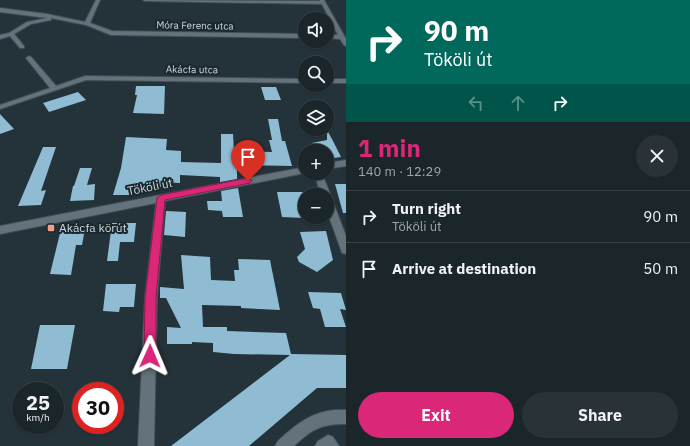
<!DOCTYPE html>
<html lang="en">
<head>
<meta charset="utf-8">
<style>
  body { margin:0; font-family:"IBM Plex Sans",sans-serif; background:#283237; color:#f1f3f6; height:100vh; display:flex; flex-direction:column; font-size:15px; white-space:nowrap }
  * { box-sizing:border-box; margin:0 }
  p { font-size:13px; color:#a0a5a9 }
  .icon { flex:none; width:22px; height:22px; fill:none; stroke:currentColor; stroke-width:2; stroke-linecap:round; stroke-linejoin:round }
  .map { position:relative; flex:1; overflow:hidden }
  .sheet { display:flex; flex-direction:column; background:#1b262b; width:344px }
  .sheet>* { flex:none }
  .banner { background:#00695c; color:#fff; overflow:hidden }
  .buttons { position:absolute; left:298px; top:12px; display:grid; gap:8px }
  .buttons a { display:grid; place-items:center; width:36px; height:36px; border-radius:50%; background:#1b262b; box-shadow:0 1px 3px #0004,0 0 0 1px #394347; font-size:20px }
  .speed { position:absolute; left:12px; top:382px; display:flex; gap:8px; font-size:20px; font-weight:700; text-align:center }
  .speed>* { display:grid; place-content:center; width:52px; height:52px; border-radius:50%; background:#1b262b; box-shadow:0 1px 3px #0004,0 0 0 1px #394347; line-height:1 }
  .speed small { font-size:10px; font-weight:400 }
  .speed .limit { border:6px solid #d22; background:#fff; color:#111 }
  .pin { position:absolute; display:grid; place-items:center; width:34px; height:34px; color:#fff; margin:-41px -17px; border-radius:50% 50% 50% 0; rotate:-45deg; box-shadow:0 0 4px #0007 }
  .pin .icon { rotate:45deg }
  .me { position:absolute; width:44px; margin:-22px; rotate:1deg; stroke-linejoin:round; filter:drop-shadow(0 0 3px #0008) }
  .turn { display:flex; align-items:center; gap:14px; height:84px; padding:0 12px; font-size:18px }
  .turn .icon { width:52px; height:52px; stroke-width:2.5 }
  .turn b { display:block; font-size:28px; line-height:34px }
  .lanes { display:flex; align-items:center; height:38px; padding:0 12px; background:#0003; justify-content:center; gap:20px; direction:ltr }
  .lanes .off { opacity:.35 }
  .round { display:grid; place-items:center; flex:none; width:42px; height:42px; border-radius:21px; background:#283237 }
  .headline { display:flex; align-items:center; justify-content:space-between; height:68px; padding:0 12px }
  h1 { font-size:24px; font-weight:700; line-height:30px; color:#db2777 }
  .action { display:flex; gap:8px; margin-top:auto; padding:8px 12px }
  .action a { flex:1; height:46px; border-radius:24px; background:#db2777; color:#fff; font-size:16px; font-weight:700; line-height:46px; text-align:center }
  .action a+a { background:#283237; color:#f1f3f6 }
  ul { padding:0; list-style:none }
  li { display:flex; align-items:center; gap:12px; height:52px; padding:0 12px; border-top:1px solid #394347 }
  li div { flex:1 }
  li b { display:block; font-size:15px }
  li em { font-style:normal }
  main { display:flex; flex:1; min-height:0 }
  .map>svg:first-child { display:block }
  .building { fill:#8fbcd3 }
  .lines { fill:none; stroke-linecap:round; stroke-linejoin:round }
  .minor-casing { stroke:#424e54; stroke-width:2 }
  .minor { fill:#63727b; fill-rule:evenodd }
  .route { fill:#db2777; stroke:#8e194d }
  .poi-dot { fill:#f49e89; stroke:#1a282f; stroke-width:1.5 }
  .labels { text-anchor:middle; stroke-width:4; stroke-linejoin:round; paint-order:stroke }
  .far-street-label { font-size:10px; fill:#cdd6da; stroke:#1a282f }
  .street-label { font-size:12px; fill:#cdd6da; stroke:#1a282f }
  .poi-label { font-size:12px; fill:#cdd6da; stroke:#1a282f; text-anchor:start }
</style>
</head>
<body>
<main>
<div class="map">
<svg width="346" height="446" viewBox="0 0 346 446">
  <rect width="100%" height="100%" fill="#243239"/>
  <path class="building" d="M 136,86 L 165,86 L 164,114 L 133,113 L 137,95 L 135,95 Z
    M 261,87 L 276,87 L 281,100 L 265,100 Z
    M 78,92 L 86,100 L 49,112 L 43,103 Z
    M 0,114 L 14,129 L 0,134 Z
    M 268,119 L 278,119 L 282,141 L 285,141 L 292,166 L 237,165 L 237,179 L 220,182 L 220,177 L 180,175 L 180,183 L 162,182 L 162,187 L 137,185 L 135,195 L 113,195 L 121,168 L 126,137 L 167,139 L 166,150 L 181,151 L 181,162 L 221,163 L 221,134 L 233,134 L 234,151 L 272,152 L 269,140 L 272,140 Z
    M 327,130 L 333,141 L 341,157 L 327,159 L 327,151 L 315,151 L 312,143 L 327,140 Z
    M 43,147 L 56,147 L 41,191 L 46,190 L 41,205 L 18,206 Z
    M 80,168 L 92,168 L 87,185 L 95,184 L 94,200 L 70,201 L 73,186 L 74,186 Z
    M 335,184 L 346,184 L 346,213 L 343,213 Z
    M 238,188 L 243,217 L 223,217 L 222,211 L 208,210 L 207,201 L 222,201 L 221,191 Z
    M 277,192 L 305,192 L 305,207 L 301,206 L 304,218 L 282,217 Z
    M 166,211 L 186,212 L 185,237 L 164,235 Z
    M 112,223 L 136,223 L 134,242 L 120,242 L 118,261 L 107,261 Z
    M 61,229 L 85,229 L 82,245 L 76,245 L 71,275 L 50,274 Z
    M 326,231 L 333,260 L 317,272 L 299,262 L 297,257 L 305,249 L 300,232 Z
    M 181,255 L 210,257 L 211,280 L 235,281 L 234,270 L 239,270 L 238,259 L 270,260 L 280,310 L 241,308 L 241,306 L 202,305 L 203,327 L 227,327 L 227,331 L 286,333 L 291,354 L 346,355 L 346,388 L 317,388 L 249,446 L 171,446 L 290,355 L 234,354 L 213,352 L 213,343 L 192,342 L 192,344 L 167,344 L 167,327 L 181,328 L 166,298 L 160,298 L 160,287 L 184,289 Z
    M 106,284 L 136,284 L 134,307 L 120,307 L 119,312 L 103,311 Z
    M 308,292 L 341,293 L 346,310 L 340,309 L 346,327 L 325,327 L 320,309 L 313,308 Z
    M 40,325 L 75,325 L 67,369 L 31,369 Z"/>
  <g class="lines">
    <defs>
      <path id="minor" d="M 96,0 L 100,0 L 90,23 L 112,31 L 305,34 L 305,38 L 111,35 L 86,25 L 51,18 L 51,20 L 31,24 L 14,34 L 24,46 L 24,48 L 20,48 L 10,36 L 0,39 L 0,35 L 9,33 L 27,22 L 47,18 L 0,12 L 0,8 L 47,14 L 85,22 Z
        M 143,0 L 320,1 L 320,0 L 324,0 L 346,39 L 346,46 L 344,45 L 340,39 L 327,38 L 327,34 L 338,35 L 322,4 L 145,1 Z
        M 29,56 L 31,57 L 56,86 L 85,76 L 305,79 L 305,83 L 86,80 L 0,109 L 0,105 L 50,88 L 26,58 Z
        M 327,79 L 346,79 L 346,83 L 327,83 Z
        M 346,160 L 346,166 L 327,169 L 327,163 Z
        M 305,167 L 305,173 L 165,201 L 157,297 L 154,446 L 138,446 L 145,297 L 156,203 L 0,234 L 0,226 Z
        M 314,173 L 322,173 L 346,236 L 346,254 L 342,253 L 341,250 L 327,211 L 327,195 L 321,195 Z
        M 335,410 L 346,410 L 346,424 C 321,424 312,429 294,446 L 275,446 L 278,441 C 295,425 311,412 335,410 Z
        M 328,435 L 333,437 L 339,446 L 315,446 L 318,441 Z"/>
    </defs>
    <use href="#minor" class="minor-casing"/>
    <use href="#minor" class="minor"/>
  </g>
  <path class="route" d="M 248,178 L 250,179 L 252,181 L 250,183 L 165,200 L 156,297 L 156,356 L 154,360 L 150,362 L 145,360 L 144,356 L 145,297 L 157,198 L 161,195 Z"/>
  <rect class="poi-dot" x="47" y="224" width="8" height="8" rx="2"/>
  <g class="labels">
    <g class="far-street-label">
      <text transform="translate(195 25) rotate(1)" y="4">Móra Ferenc utca</text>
      <text transform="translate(192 69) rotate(1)" y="4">Akácfa utca</text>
    </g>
    <g class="street-label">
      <text transform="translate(150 187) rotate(-11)" y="4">Tököli út</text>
    </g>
    <g class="poi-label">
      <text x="59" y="232">Akácfa körút</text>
    </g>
  </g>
</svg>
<div class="buttons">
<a><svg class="icon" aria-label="sound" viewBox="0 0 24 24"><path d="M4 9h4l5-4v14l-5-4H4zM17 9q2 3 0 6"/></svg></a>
<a><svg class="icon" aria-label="search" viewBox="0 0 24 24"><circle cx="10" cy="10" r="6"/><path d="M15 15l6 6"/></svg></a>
<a><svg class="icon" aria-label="layers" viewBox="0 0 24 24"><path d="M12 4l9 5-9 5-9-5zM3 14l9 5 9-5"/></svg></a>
<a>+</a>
<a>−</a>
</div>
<div class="speed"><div>25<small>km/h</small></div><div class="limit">30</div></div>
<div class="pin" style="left:248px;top:181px;background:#d93025"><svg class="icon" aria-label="arrive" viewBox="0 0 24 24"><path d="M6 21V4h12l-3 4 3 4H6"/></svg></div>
<svg class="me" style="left:150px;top:356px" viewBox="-20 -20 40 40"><path d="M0-17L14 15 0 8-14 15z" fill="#db2777" stroke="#fff" stroke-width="4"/></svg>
</div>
<section class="sheet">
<div class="banner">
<div class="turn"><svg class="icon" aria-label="right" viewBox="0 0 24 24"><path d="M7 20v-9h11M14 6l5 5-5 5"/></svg><div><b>90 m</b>Tököli út</div></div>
<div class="lanes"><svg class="icon off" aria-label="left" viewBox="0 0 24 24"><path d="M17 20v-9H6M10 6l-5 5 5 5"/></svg><svg class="icon off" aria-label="ahead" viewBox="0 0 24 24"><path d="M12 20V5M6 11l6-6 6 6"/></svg><svg class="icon" aria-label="right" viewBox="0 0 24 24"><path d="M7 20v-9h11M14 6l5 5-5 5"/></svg></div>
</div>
<div class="headline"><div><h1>1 min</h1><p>140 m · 12:29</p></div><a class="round"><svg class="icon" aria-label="close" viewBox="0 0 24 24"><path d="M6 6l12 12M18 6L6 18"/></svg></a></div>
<ul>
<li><svg class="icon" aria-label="right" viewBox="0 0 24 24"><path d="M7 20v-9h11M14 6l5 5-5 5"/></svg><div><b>Turn right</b><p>Tököli út</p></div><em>90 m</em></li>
<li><svg class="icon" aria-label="arrive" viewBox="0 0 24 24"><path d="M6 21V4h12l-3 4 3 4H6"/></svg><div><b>Arrive at destination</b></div><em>50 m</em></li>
</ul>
<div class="action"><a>Exit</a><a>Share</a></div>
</section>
</main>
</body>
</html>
